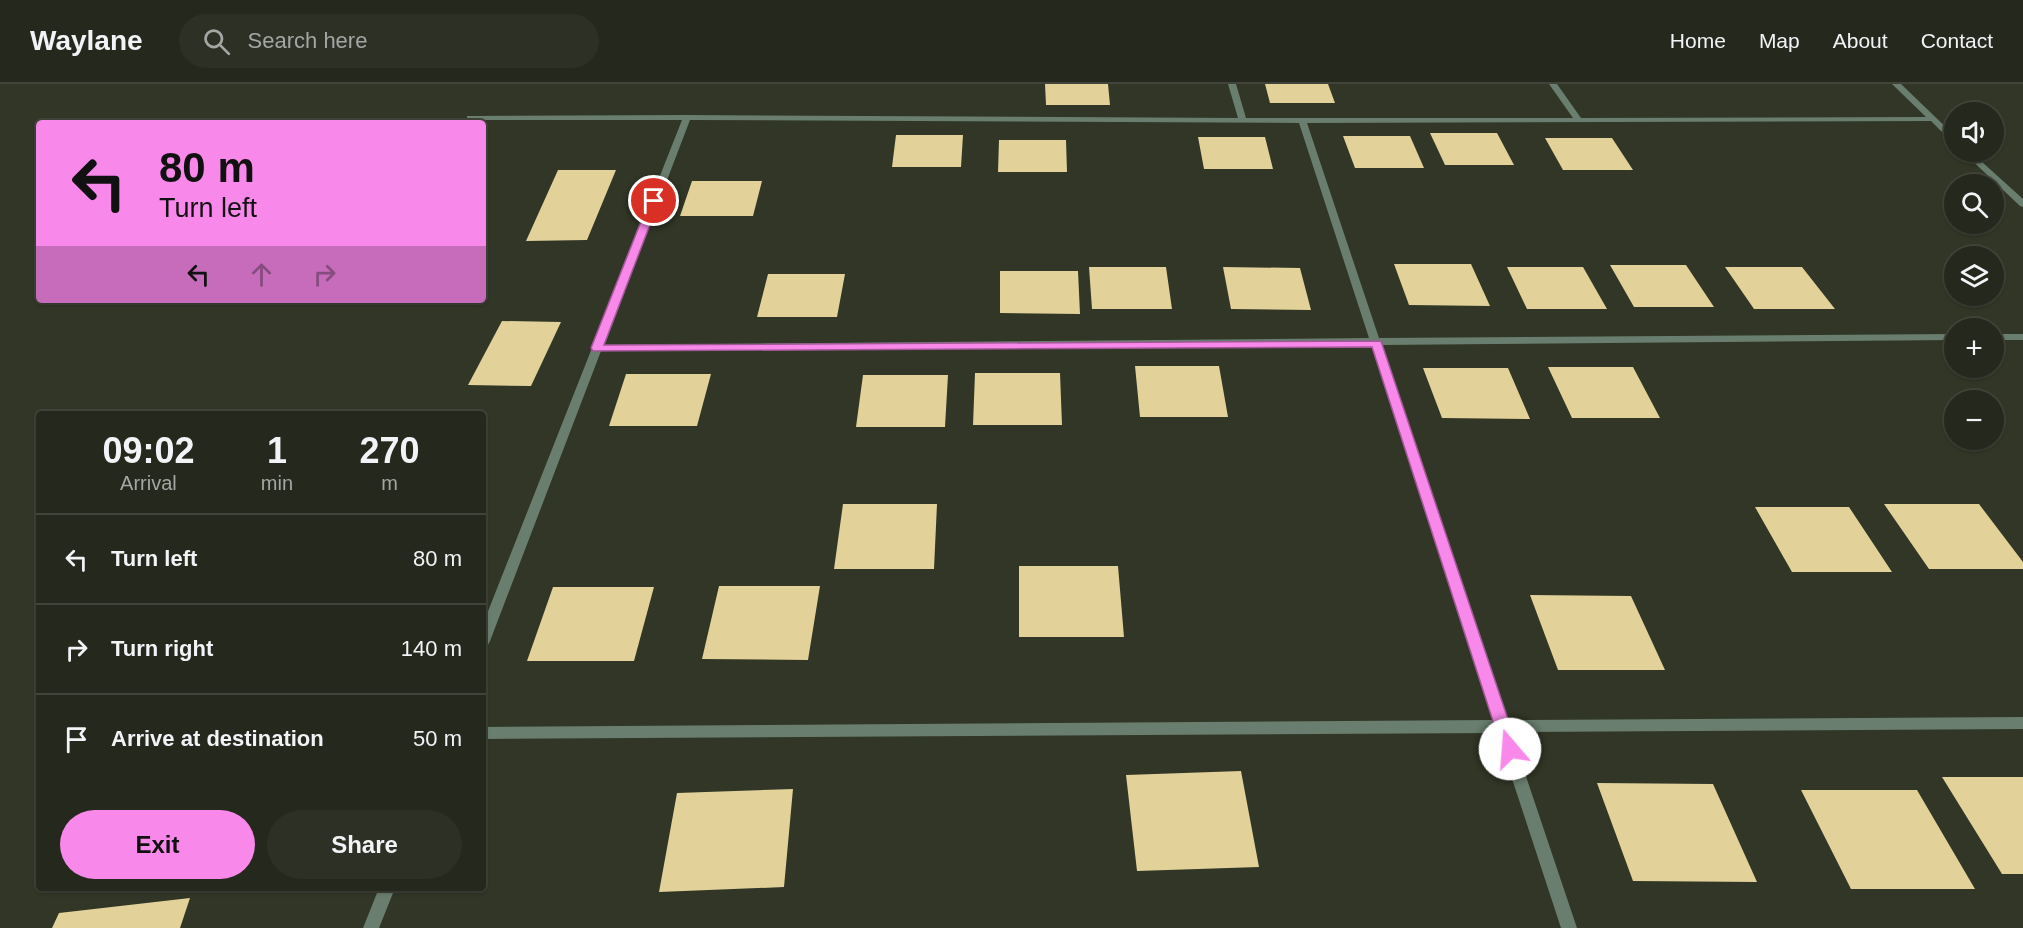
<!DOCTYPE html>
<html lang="en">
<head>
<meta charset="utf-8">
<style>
  body { margin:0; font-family:Helvetica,sans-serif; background:#2d3025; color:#f1f3f6; height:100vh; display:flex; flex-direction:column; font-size:22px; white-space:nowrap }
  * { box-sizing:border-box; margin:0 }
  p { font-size:20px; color:#a3a6a3 }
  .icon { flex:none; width:33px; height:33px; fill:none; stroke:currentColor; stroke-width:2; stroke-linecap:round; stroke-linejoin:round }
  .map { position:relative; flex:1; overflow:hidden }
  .panel { position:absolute; left:36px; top:327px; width:450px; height:480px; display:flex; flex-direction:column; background:#25281c; border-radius:6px; box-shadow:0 2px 4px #0004,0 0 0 2px #42443b }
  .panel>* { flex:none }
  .hud { position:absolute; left:36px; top:36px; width:450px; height:183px; border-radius:6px; box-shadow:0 2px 4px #0004,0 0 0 2px #42443b; background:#f888e9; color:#111; overflow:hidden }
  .fabs { position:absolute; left:1944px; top:18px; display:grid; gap:12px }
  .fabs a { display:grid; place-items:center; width:60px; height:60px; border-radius:50%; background:#25281c; box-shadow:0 2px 4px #0004,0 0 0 2px #42443b; font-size:30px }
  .pin { position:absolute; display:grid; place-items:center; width:51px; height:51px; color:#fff; margin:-26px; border:3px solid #fff; border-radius:50%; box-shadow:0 2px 6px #0007 }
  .me { position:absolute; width:66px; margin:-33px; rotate:342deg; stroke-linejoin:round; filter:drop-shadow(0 0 4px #0008) }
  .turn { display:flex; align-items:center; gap:21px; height:126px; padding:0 24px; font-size:27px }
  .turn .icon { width:78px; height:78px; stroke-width:2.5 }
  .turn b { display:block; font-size:42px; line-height:51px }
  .lanes { display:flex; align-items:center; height:57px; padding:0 24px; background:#0003; justify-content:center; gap:30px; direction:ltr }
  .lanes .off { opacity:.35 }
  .eta { display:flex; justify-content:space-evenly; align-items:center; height:102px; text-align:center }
  .eta b { font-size:36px; font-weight:700; line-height:42px }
  .primary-button { display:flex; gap:12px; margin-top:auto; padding:12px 24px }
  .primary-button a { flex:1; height:69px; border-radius:36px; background:#f888e9; color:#111; font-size:24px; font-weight:700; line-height:69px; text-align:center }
  .primary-button a+a { background:#2d3025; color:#f1f3f6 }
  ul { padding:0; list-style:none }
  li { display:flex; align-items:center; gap:18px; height:90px; padding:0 24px; border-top:2px solid #42443b }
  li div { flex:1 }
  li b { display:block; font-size:22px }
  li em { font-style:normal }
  header { display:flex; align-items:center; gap:36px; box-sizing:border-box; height:84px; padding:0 30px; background:#25281c; border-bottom:2px solid #42443b }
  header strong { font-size:28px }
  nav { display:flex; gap:33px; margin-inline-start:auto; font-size:21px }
  .search { width:420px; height:54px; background:#2d3025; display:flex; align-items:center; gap:15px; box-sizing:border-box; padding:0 21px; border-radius:33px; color:#a3a6a3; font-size:22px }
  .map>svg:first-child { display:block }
  .building { fill:#e2d199 }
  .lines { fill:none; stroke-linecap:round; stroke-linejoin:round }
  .minor { fill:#697e6e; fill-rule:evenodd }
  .route { fill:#f888e9; stroke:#a15897; stroke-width:1.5 }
</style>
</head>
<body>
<header>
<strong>Waylane</strong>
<div class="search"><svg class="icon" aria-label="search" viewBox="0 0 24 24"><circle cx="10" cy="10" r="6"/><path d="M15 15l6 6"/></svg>Search here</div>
<nav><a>Home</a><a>Map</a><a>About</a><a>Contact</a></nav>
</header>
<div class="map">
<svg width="2023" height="844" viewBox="0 0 2023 844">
  <rect width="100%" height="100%" fill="#313626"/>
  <path class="building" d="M 1045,0 L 1108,0 L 1110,21 L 1046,21 Z
    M 1265,0 L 1328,0 L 1335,19 L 1270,19 Z
    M 1430,49 L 1497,49 L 1514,81 L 1445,81 Z
    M 896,51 L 963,51 L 961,83 L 892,83 Z
    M 1343,52 L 1410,52 L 1424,84 L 1355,84 Z
    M 1198,53 L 1265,53 L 1273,85 L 1204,85 Z
    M 1545,54 L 1612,54 L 1633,86 L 1563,86 Z
    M 999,56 L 1066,56 L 1067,88 L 998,88 Z
    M 558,86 L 616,86 L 587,156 L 526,157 Z
    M 692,97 L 762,97 L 753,132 L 680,132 Z
    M 1394,180 L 1471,180 L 1490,222 L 1409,221 Z
    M 1610,181 L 1686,181 L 1714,223 L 1634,223 Z
    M 1089,183 L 1166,183 L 1172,225 L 1092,225 Z
    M 1223,183 L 1300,184 L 1311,226 L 1231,225 Z
    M 1507,183 L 1583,183 L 1607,225 L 1527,225 Z
    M 1725,183 L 1802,183 L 1835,225 L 1754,225 Z
    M 1000,187 L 1078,187 L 1080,230 L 1000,229 Z
    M 768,190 L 845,190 L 837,233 L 757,233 Z
    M 502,237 L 561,238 L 531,302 L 468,301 Z
    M 1135,282 L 1219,282 L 1228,333 L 1140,333 Z
    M 1548,283 L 1633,283 L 1660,334 L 1572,334 Z
    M 1423,284 L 1508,284 L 1530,335 L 1442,334 Z
    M 975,289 L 1060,289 L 1062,341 L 973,341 Z
    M 626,290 L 711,290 L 697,342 L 609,342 Z
    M 863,291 L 948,291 L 945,343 L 856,343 Z
    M 843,420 L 937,420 L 934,485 L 834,485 Z
    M 1884,420 L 1979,420 L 2023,478 L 2023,485 L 1929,485 Z
    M 1755,423 L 1849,423 L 1892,488 L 1792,488 Z
    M 1019,482 L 1118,482 L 1124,553 L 1019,553 Z
    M 719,502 L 820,502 L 808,576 L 702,575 Z
    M 553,503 L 654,503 L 634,577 L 527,577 Z
    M 1530,511 L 1631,512 L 1665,586 L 1558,586 Z
    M 1241,687 L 1259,783 L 1137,787 L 1126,691 Z
    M 1942,693 L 2023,693 L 2023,790 L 2002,790 Z
    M 1597,699 L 1713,700 L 1757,798 L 1633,797 Z
    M 793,705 L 784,803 L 659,808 L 677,709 Z
    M 1801,706 L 1917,706 L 1975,805 L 1851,805 Z
    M 190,814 L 180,844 L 52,844 L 59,829 Z"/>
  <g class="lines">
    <path class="minor" d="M 1228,0 L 1236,0 L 1246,34 L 1573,34 L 1549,0 L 1557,0 L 1581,34 L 1926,33 L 1892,0 L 1901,0 L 1954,51 L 1954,57 L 1951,57 L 1931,37 L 1307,39 L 1379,254 L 1954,250 L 1954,256 L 1381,261 L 1507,636 L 2023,633 L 2023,645 L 1511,648 L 1577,844 L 1561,844 L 1497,649 L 483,655 L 483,643 L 1493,636 L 1371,261 L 601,267 L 490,557 L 488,561 L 483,562 L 483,540 L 682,36 L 467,36 L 467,32 L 687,31 L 1238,34 ZM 690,36 L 1299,39 L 1369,254 L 604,261 Z
      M 1963,68 L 1971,68 L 2023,115 L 2023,123 L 2020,122 Z
      M 1994,250 L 2023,250 L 2023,256 L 1994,256 Z
      M 379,804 L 395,804 L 379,844 L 363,844 Z"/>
  </g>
  <path class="route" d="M 654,114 L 659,117 L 604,261 L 1381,257 L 1518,665 L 1516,670 L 1510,672 L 1504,670 L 1502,665 L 1372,263 L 593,267 L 591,264 L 649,117 Z"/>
</svg>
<div class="fabs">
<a><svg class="icon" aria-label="sound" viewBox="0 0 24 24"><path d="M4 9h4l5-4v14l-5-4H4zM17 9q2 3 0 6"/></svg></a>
<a><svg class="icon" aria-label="search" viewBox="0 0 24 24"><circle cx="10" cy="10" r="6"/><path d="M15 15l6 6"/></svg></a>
<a><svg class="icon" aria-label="layers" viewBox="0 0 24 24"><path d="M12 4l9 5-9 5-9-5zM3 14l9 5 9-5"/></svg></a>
<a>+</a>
<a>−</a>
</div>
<div class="pin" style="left:654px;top:117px;background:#d93025"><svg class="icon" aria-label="arrive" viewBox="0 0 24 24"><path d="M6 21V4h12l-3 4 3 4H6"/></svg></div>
<svg class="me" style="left:1510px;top:665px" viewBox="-20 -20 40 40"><circle r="19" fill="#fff"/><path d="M0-13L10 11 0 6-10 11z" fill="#f888e9"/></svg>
<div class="hud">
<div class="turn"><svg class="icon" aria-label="left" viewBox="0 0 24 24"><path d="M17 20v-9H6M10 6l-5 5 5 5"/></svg><div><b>80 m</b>Turn left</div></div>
<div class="lanes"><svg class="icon" aria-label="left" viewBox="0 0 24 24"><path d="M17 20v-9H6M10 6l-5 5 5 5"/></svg><svg class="icon off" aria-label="ahead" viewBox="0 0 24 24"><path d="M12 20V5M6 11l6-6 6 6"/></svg><svg class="icon off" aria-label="right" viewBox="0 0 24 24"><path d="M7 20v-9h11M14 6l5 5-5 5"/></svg></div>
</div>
<section class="panel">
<div class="eta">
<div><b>09:02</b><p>Arrival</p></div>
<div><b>1</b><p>min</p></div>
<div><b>270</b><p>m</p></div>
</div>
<ul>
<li><svg class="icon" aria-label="left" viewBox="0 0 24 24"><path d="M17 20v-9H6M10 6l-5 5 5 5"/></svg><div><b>Turn left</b></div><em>80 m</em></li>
<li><svg class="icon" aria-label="right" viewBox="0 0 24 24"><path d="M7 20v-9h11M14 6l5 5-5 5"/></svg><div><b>Turn right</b></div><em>140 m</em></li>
<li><svg class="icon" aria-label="arrive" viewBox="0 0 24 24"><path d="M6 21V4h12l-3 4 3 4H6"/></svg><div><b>Arrive at destination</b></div><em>50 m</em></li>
</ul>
<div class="primary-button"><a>Exit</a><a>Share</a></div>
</section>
</div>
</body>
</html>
